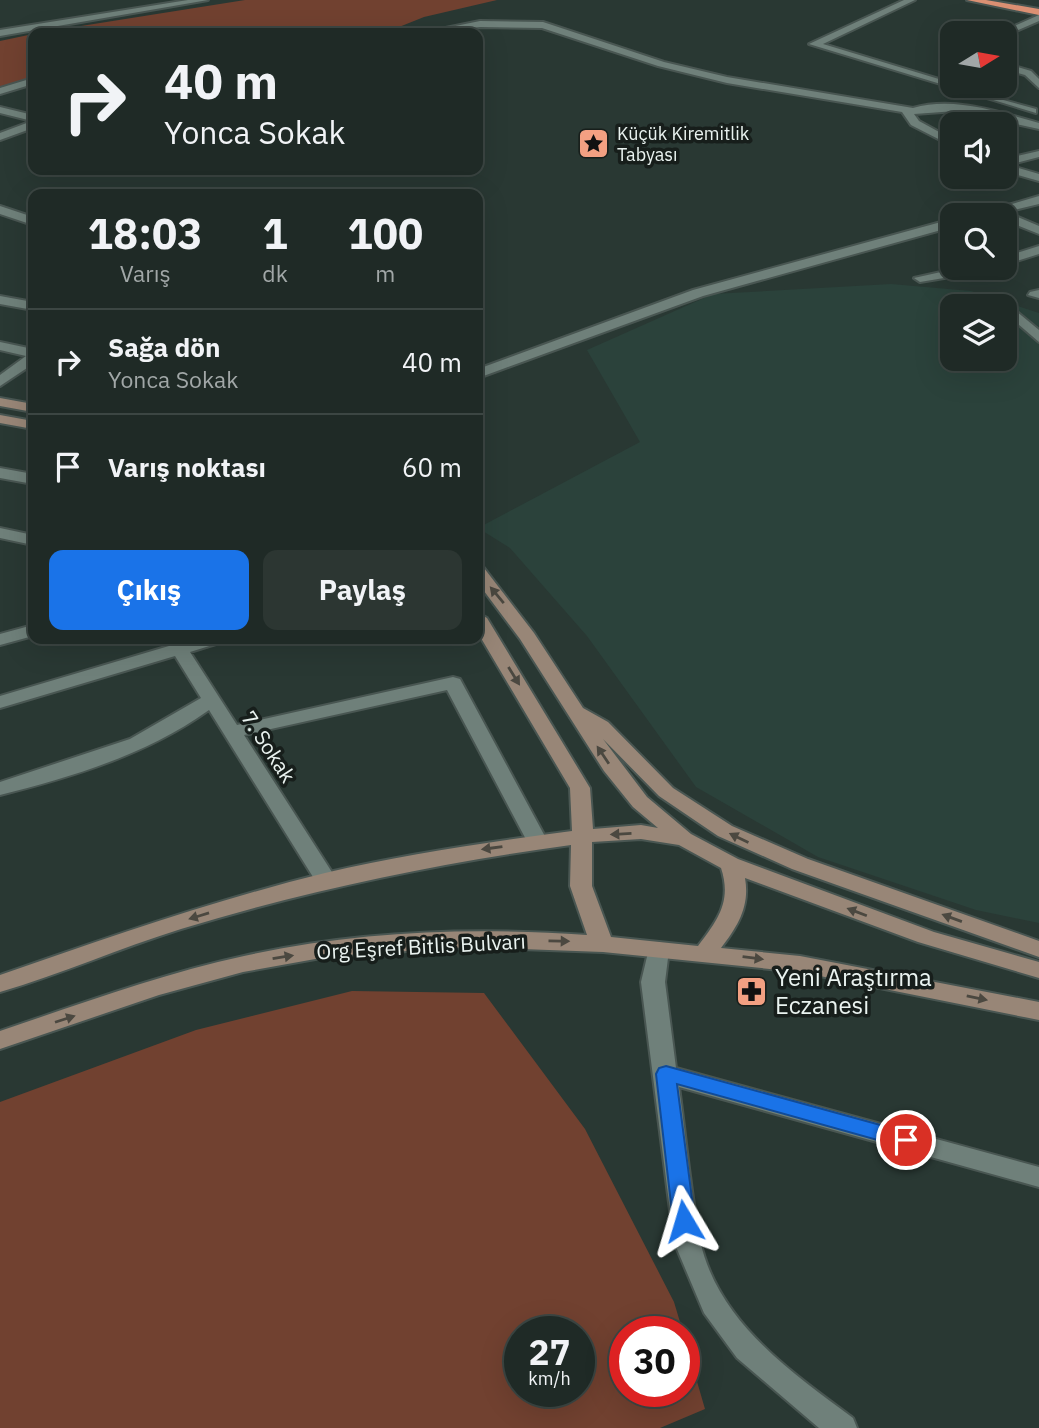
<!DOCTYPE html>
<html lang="tr">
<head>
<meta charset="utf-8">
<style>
  body { margin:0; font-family:"IBM Plex Sans",sans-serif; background:#2c3632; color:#f1f3f6; height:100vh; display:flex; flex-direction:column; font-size:26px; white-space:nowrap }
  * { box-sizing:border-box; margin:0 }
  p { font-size:23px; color:#a1a7a7 }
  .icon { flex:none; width:38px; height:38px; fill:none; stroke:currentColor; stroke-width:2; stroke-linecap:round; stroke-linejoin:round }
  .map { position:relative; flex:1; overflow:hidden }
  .drawer { position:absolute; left:28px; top:189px; width:455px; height:455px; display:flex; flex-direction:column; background:#1f2a26; border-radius:14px; box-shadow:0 7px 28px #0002,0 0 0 2px #3c4643 }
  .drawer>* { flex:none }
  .top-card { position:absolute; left:28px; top:28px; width:455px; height:147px; border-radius:14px; box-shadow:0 7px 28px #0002,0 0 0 2px #3c4643; background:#1f2a26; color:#f1f3f6; overflow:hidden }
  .needle { width:46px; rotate:79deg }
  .buttons { position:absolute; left:940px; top:21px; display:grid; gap:14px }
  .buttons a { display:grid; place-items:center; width:77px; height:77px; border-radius:14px; background:#1f2a26; box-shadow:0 7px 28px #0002,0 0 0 2px #3c4643; font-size:35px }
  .speed { position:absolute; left:504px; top:1316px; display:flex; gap:14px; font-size:35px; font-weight:700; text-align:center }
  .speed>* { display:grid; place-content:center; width:91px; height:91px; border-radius:50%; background:#1f2a26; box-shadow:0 7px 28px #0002,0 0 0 2px #3c4643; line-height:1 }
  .speed small { font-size:18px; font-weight:400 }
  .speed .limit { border:10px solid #d22; background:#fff; color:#111 }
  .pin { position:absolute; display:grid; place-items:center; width:60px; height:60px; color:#fff; margin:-30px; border:4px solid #fff; border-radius:50%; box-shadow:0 2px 7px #0007 }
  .me { position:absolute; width:77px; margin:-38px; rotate:353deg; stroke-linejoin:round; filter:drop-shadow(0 0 5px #0008) }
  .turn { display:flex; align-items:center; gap:24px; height:147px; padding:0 21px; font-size:32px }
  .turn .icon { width:91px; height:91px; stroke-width:2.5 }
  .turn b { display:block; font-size:49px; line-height:60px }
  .eta { display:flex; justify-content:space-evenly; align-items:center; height:119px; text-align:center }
  .eta b { font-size:42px; font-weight:800; line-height:49px }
  .primary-button { display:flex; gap:14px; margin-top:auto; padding:14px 21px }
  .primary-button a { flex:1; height:80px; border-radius:14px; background:#1a73e8; color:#fff; font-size:28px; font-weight:800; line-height:80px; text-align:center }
  .primary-button a+a { background:#2c3632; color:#f1f3f6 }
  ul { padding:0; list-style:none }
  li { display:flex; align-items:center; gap:21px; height:105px; padding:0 21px; border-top:2px solid #3c4643 }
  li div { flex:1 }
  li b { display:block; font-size:26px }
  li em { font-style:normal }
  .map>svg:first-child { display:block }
  .built { fill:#2b423b; fill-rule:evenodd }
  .green { fill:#714130; fill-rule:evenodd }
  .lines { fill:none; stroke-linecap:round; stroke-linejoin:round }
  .minor-casing { stroke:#495652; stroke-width:4 }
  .tertiary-casing { stroke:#495652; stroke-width:4 }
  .secondary-casing { stroke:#495652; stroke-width:4 }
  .trunk-casing { stroke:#495652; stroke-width:4 }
  .minor { fill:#6f807a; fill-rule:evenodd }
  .tertiary { fill:#6f807a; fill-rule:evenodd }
  .secondary { fill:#988677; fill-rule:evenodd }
  .trunk { fill:#db9073; fill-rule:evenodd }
  .oneway { fill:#4b4840 }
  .route { fill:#1a73e8; stroke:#114b97; stroke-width:2 }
  .labels { text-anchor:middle; stroke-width:7; stroke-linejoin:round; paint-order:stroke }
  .far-poi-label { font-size:18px; fill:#eaf3f0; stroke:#171e1b; text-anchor:start }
  .street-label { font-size:21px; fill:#eaf3f0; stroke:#171e1b }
  .near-poi-label { font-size:24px; fill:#eaf3f0; stroke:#171e1b; text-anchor:start }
</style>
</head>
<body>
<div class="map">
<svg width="1039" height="1428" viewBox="0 0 1039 1428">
  <rect width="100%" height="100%" fill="#293833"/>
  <path class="built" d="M 891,284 L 971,291 L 1039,313 L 1039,923 L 976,910 L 818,857 L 696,787 L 587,636 L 510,548 L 478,528 L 640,442 L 587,350 L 713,294 ZM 952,306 L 1004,306 L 1004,359 L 952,359 Z"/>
  <path class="green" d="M 245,0 L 497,0 L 424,17 L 384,33 L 37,33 Z
    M 33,34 L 33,81 L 0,91 L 0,41 Z
    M 352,991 L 484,993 L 585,1129 L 674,1302 L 683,1332 L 625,1332 L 625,1391 L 684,1391 L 684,1337 L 705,1409 L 660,1428 L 0,1428 L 0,1102 L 196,1030 ZM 520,1332 L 579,1332 L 579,1391 L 520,1391 Z"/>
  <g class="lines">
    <defs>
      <path id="minor" d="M 904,0 L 915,0 L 823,44 L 952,83 L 952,86 L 1036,109 L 1036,113 L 809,44 Z
        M 1039,15 L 1039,21 L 1007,35 L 999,33 Z
        M 480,21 L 543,22 L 664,62 L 727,77 L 913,108 C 954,96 999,112 1039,123 L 1039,129 L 956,111 L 914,114 L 919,121 L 952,139 L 952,146 L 911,125 L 902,112 L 727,83 L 658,66 L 542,28 L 480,27 L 421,33 Z
        M 1004,63 L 1031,71 L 1039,79 L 1039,88 L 1025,75 L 1004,69 Z
        M 33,78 L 33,84 L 0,94 L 0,88 Z
        M 0,107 L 33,115 L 33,128 L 0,140 L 0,133 L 32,121 L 0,113 Z
        M 1039,151 L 1039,157 L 1008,165 L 1039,174 L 1039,181 L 1004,171 L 1004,159 Z
        M 1039,196 L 1039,204 L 1006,212 L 1039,226 L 1039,234 L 1004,220 L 1004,215 L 974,215 Z
        M 0,206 L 33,217 L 33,225 L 0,214 Z
        M 952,219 L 952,227 L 703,296 L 478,378 L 478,369 L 693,290 Z
        M 1039,246 L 1039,254 L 1004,265 L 1004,257 Z
        M 959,268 L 986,268 L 980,272 L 920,282 L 914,278 Z
        M 1039,290 L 1039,298 L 1028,295 L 1030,292 Z
        M 0,296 L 33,302 L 33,310 L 0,304 Z
        M 1016,311 L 1039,330 L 1039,342 L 1011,318 L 1011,312 Z
        M 0,342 L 33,349 L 33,364 L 0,386 L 0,375 L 26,356 L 0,350 Z
        M 0,468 L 33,474 L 33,484 L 0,478 Z
        M 0,528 L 33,535 L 33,545 L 0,538 Z
        M 33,625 L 33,636 L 0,645 L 0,634 Z
        M 164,639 L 182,639 L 184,642 L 222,639 L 219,643 L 190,652 L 237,725 L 453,677 L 460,679 L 548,842 L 537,849 L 530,847 L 447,690 L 244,735 L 337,880 L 334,885 L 318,885 L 209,710 C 148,754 72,777 0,795 L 0,782 L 130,739 L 201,698 L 175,656 L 0,708 L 0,696 L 169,646 Z
        M 658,942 L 666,944 L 669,950 L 665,982 L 676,1068 L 1039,1167 L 1039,1187 L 679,1087 C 686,1137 690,1190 700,1240 C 717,1321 791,1372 853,1418 L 857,1428 L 819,1428 L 737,1358 L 704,1313 L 674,1242 L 641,982 L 650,944 Z"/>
      <path id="tertiary" d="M 188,0 L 208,0 L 0,36 L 0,30 Z"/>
      <path id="secondary" d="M 0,398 L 33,404 L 33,412 L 0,406 Z
        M 0,415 L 33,421 L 33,429 L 0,423 Z
        M 478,567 L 484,568 L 534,633 L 583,708 L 608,722 L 673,788 L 732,826 L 808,859 L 1039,941 L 1039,957 L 792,869 L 718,836 L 659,796 L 603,739 L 647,797 L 691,834 L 738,859 L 934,932 L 1039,962 L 1039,978 L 918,942 L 745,878 C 750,906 738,926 721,948 L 800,956 L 1039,1002 L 1039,1020 L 800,972 L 603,952 L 468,947 L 332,956 L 243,972 L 159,995 L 0,1049 L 0,1031 C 80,1004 161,974 244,956 C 356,931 472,927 587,935 L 570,886 L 571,845 C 438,863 309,890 181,929 C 120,948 61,974 0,992 L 0,975 C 107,938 215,900 325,873 C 406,854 489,842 572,831 L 570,788 L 478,633 L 478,613 L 487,618 L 590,788 L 593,829 L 641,825 L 658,828 L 633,807 L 604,771 L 520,639 L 478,583 ZM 641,839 L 679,845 L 721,868 C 732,901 718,920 698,946 L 611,937 L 592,886 L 592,842 Z"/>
      <path id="trunk" d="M 967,0 L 986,0 L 1039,9 L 1039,15 Z"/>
    </defs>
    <use href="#minor" class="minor-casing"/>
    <use href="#tertiary" class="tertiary-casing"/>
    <use href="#secondary" class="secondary-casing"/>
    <use href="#trunk" class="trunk-casing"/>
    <use href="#minor" class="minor"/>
    <use href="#tertiary" class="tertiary"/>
    <use href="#secondary" class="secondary"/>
    <use href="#trunk" class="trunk"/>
  </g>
  <defs><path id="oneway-solid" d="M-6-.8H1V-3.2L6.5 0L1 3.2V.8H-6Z" transform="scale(1.75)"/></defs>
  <g class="oneway">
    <use href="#oneway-solid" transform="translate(497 595) rotate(-130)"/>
    <use href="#oneway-solid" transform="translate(514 676) rotate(58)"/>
    <use href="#oneway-solid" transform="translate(603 755) rotate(-124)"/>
    <use href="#oneway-solid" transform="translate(621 834) rotate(177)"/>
    <use href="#oneway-solid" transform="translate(739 838) rotate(-154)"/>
    <use href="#oneway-solid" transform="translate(492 848) rotate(172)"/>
    <use href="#oneway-solid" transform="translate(857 912) rotate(-159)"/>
    <use href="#oneway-solid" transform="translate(199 916) rotate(163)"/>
    <use href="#oneway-solid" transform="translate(952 918) rotate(-160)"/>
    <use href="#oneway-solid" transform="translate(559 941) rotate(1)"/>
    <use href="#oneway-solid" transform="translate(283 957) rotate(-9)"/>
    <use href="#oneway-solid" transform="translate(753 958) rotate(7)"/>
    <use href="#oneway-solid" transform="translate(977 998) rotate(12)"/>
    <use href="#oneway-solid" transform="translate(65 1019) rotate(-18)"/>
  </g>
  <path class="route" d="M 666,1066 L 906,1132 L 913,1134 L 916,1140 L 913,1146 L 906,1148 L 677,1084 L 695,1221 L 692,1227 L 684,1230 L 676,1227 L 673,1221 L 656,1074 L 659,1068 Z"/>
  <defs>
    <symbol id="sight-square" viewBox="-11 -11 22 22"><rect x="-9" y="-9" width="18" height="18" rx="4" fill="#f3a082" stroke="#171e1b"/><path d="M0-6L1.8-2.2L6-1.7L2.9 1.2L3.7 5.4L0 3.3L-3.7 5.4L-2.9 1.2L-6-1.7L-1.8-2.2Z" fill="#111"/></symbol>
    <symbol id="pharmacy-square" viewBox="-11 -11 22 22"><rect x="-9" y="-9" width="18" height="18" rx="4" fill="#f3a082" stroke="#171e1b"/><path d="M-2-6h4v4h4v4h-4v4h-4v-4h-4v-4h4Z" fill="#111"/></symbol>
  </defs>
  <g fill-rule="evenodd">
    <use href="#sight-square" x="576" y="126" width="35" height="35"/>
    <use href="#pharmacy-square" x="734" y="974" width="35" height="35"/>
  </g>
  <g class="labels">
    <g class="far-poi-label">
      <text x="617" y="140">Küçük Kiremitlik<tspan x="617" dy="21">Tabyası</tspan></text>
    </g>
    <g class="street-label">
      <text transform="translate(268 747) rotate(57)" y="7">7. Sokak</text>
      <text transform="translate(421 947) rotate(-3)" y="7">Org Eşref Bitlis Bulvarı</text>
    </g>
    <g class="near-poi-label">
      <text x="775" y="986">Yeni Araştırma<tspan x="775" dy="28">Eczanesi</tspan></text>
    </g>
  </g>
</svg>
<div class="buttons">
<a><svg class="needle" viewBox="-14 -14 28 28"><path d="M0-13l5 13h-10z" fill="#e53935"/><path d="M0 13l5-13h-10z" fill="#a1a7a7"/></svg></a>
<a><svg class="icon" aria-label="sound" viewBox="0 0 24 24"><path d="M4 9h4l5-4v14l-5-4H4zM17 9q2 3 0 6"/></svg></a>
<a><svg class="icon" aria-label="search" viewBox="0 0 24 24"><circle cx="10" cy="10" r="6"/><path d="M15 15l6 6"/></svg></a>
<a><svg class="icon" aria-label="layers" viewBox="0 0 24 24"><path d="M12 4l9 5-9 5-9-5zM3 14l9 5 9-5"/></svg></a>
</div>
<div class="speed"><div>27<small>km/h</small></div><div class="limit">30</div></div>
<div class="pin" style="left:906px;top:1140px;background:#d93025"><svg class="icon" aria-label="arrive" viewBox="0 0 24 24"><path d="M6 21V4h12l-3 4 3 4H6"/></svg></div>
<svg class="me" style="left:684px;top:1221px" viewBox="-20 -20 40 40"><path d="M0-17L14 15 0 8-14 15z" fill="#1a73e8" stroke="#fff" stroke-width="4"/></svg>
<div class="top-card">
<div class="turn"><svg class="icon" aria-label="right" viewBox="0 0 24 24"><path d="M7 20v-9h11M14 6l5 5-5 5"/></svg><div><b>40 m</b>Yonca Sokak</div></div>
</div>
<section class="drawer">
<div class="eta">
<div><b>18:03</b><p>Varış</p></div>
<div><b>1</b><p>dk</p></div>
<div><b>100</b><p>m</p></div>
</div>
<ul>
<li><svg class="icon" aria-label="right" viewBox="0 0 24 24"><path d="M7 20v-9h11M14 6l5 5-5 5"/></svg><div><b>Sağa dön</b><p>Yonca Sokak</p></div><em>40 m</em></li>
<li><svg class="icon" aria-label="arrive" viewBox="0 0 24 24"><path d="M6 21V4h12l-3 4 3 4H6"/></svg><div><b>Varış noktası</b></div><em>60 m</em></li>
</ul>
<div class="primary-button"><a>Çıkış</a><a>Paylaş</a></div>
</section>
</div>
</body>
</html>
